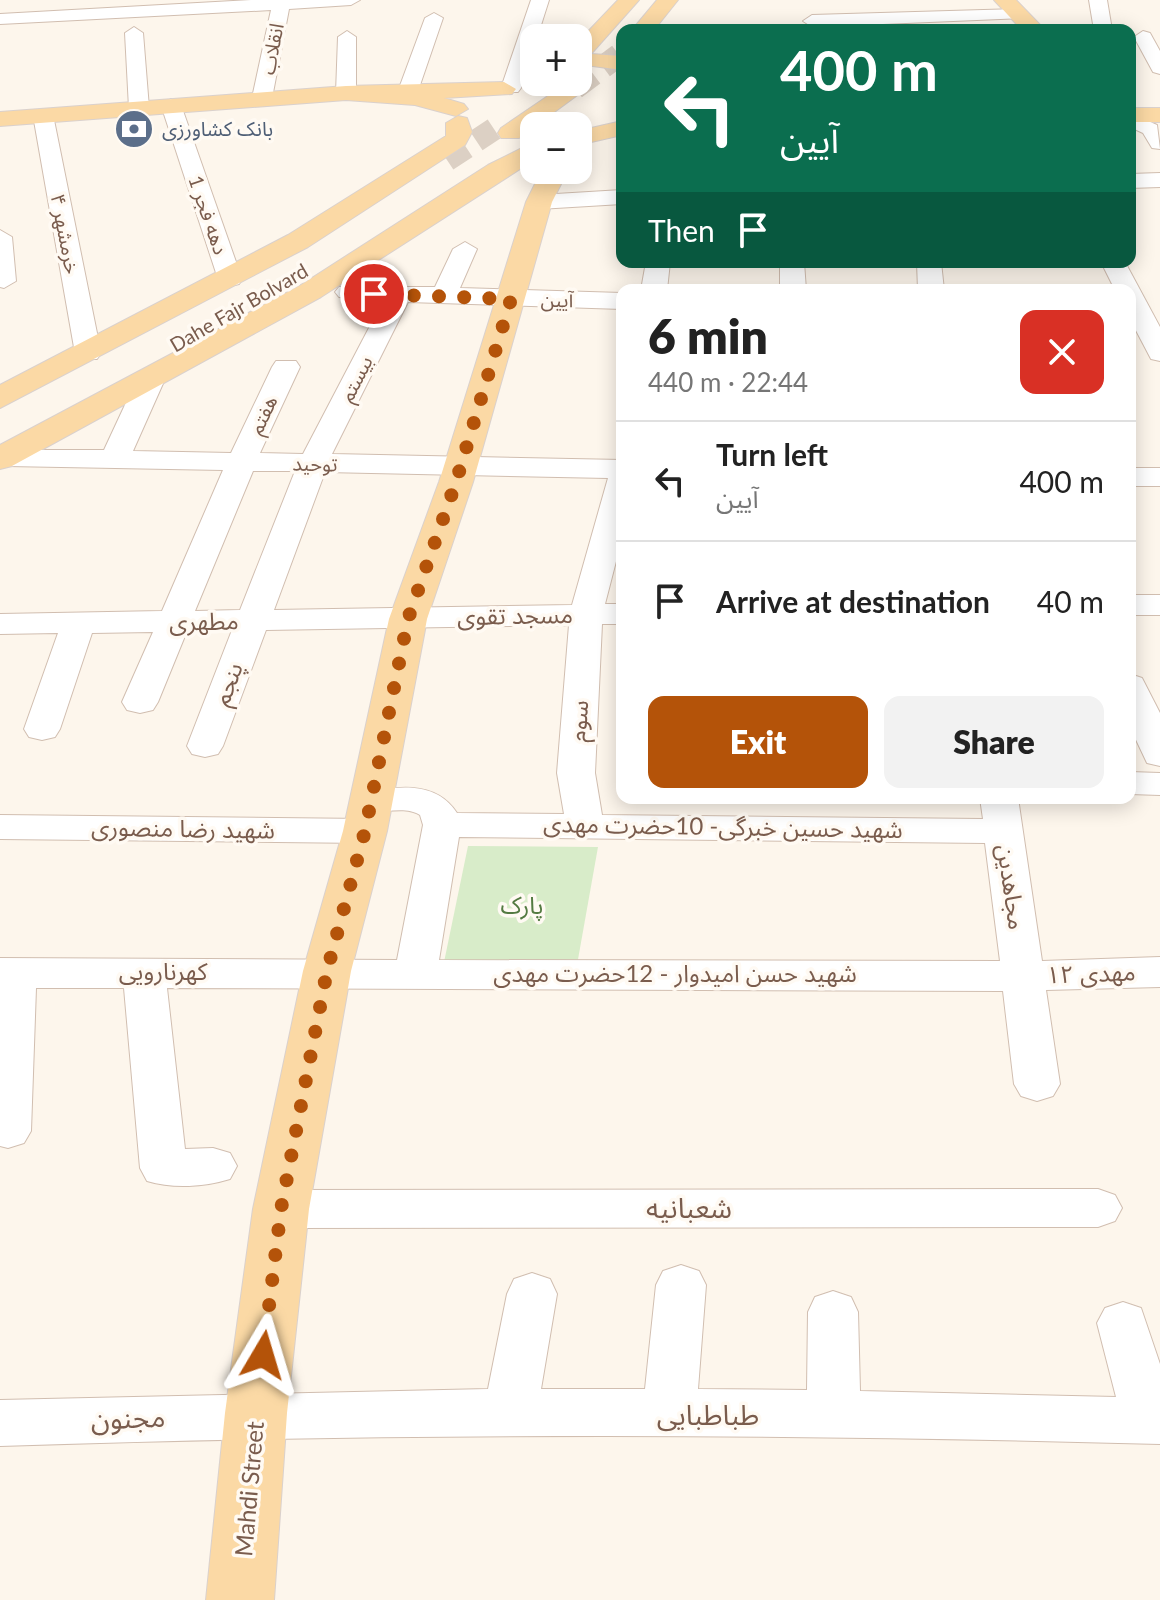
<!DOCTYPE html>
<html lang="en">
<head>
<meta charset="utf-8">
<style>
  body { margin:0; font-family:Lato,"Noto Sans Arabic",sans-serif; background:#f2f2f2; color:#222; height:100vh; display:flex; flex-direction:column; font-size:30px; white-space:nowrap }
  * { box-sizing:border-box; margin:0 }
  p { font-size:26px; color:#767676 }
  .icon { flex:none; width:44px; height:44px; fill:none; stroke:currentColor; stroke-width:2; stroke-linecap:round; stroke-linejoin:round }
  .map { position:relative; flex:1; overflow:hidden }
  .side { position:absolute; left:616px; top:284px; width:520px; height:520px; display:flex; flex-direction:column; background:#fff; border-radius:16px; box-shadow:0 4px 20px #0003 }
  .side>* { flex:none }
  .banner { position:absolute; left:616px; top:24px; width:520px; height:244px; border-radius:16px; box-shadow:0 4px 20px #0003; background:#0b6e4f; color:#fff; overflow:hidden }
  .controls { position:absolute; left:520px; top:24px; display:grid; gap:16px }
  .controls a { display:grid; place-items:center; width:72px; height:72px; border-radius:16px; background:#fff; box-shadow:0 4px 20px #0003; font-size:40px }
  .pin { position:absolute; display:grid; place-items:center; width:68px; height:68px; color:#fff; margin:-34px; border:4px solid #fff; border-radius:50%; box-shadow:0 2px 8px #0007 }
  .me { position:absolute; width:88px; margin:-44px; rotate:7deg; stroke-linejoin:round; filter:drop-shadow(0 0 6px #0008) }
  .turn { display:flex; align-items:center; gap:28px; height:168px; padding:0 32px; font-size:36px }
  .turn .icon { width:104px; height:104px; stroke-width:2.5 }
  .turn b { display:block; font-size:56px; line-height:68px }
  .then { display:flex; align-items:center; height:76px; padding:0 32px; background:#0003; gap:16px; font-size:30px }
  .round { display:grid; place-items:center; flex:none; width:84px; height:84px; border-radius:16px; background:#f2f2f2 }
  .summary { display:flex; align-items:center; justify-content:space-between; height:136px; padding:0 32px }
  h1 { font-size:48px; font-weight:800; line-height:60px }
  .action { display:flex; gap:16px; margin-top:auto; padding:16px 32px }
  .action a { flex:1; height:92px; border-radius:16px; background:#b45309; color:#fff; font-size:32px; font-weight:800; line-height:92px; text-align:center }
  .action a+a { background:#f2f2f2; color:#222 }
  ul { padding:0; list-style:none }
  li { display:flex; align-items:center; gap:24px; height:120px; padding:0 32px; border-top:2px solid #e0e0e0 }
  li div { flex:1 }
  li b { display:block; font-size:30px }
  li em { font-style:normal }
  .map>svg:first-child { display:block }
  .green { fill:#d8ecc9 }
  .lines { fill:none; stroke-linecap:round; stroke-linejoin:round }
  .major-tunnel { stroke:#dcd0c4; stroke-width:23; stroke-dasharray:23 12; stroke-linecap:butt }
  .minor-casing { stroke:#d1beb0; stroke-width:2 }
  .major-casing { stroke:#dad1cd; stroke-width:2 }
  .minor { fill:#fff; fill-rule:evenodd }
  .major { fill:#fbd9a5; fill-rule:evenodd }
  .route { stroke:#b45309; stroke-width:14; stroke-dasharray:0 25.2 }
  .labels { text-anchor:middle; stroke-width:7; stroke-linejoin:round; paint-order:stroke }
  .far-street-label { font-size:20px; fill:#7a5c4d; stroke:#fffaf3 }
  .far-service-label { font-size:20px; fill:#4e5e75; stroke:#fffaf3; text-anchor:start }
  .street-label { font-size:24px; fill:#7a5c4d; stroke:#fffaf3 }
  .park-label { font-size:24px; fill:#537a41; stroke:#fffaf3 }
  .near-street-label { font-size:28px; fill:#7a5c4d; stroke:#fffaf3 }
</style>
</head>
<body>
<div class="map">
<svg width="1160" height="1600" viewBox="0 0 1160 1600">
  <rect width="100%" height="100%" fill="#fdf6ec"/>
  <path class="green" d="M 468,846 L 598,847 L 577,965 L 443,967 Z"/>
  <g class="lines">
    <path class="major-tunnel" d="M 575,88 L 619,55
      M 447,160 L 494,129"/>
    <defs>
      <path id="minor" d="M 251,0 L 360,0 L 351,5 L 289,9 L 272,98 L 262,104 L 252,98 L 271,10 L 0,24 L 0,14 Z
        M 531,0 L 549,0 L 521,88 L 518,92 L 504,92 L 501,88 Z
        M 1089,0 L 1107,0 L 1112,30 L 1094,30 Z
        M 1018,9 L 1024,10 L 1024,18 L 812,27 L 803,21 L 812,15 Z
        M 434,13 L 443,18 L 418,91 L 408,97 L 401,95 L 398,91 L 425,18 Z
        M 134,27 L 143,33 L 149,108 L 139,114 L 129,108 L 125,33 Z
        M 347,31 L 356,37 L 356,93 L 346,99 L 336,93 L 338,37 Z
        M 1143,31 L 1150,33 L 1160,51 L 1160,74 L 1153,72 L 1134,37 Z
        M 171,99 L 181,105 L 242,279 L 239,284 L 230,286 L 218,279 L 161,105 Z
        M 43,109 L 53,115 L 101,353 L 97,359 L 79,359 L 75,353 L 33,115 Z
        M 1130,113 L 1157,125 L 1160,149 L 1152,148 L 1143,133 L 1130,127 Z
        M 1160,173 L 1160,187 L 1130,188 L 1130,174 Z
        M 622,190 L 622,204 L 539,209 L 528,202 L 539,195 Z
        M 0,230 L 12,237 L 16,281 L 4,288 L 0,287 Z
        M 465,242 L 477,249 L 460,288 L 622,293 L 622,309 L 408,302 L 332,454 L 622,460 L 622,538 L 605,604 L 622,604 L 622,624 L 602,624 L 595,773 L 602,815 L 983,819 L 980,798 L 1018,798 L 1042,961 L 1160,957 L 1160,987 L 1046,990 L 1060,1084 L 1053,1096 L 1037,1101 L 1021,1096 L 1014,1084 L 1003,991 L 167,988 L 185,1149 L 213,1148 L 230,1153 L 237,1166 L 230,1179 C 204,1187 173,1189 147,1181 L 140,1168 L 124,988 L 36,988 L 31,1131 L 24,1143 L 8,1148 L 0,1146 L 0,958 L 397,960 L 423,825 L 420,815 C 403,804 377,816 358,811 L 352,803 L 358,795 C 393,786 435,779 457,813 L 564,814 L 557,773 L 569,625 L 266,630 L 223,746 L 218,754 L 205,757 L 192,754 L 187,746 L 232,630 L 187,631 L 158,702 L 153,710 L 140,713 L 127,710 L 122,702 L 153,632 L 92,633 L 60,729 L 55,737 L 42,740 L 29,737 L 24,729 L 58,633 L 0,634 L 0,614 L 162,611 L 223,470 L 7,466 L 0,464 L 0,450 L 104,450 L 137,379 L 141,373 L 161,373 L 165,379 L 133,451 L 231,453 L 272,367 L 276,361 L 296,361 L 300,367 L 260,453 L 303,454 L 383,301 L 339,297 L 335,292 L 339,287 L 435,287 L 453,249 ZM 253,471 L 295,471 L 240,610 L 195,611 ZM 325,472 L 608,478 L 572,605 L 274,610 ZM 459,837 L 985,843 L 1000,961 L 439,960 Z
        M 646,262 L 670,262 L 667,290 L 641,290 Z
        M 780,262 L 804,262 L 806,290 L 780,290 Z
        M 917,262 L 941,262 L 944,290 L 918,290 Z
        M 1101,262 L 1125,262 L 1160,327 L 1160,361 L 1151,359 L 1130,319 L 1130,290 L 1115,290 Z
        M 1130,468 L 1160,468 L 1160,486 L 1130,486 Z
        M 1130,595 L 1160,595 L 1160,615 L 1130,615 Z
        M 1130,674 L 1142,678 L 1160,713 L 1160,766 L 1147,763 L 1130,727 Z
        M 1130,772 L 1160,773 L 1160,795 L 1130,794 Z
        M 0,815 L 365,819 L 379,822 L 384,831 L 379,840 L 365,843 L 0,839 Z
        M 1098,1189 L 1115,1195 L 1122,1208 L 1115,1221 L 1098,1227 L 281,1228 L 264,1222 L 257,1209 L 264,1196 L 281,1190 Z
        M 681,1265 L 699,1271 L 706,1285 L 698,1389 L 807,1390 L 808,1312 L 815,1297 L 833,1291 L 851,1297 L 858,1312 L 860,1391 L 1116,1397 L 1097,1323 L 1105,1308 L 1123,1302 L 1141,1308 L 1160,1364 L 1160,1444 C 772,1433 389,1433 0,1446 L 0,1400 L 488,1389 L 507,1294 L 514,1279 L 532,1273 L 550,1279 L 557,1294 L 541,1389 L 645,1389 L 656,1285 L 663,1271 Z"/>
      <path id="major" d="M 618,0 L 639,0 L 591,54 L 622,56 L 622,70 L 578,64 L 578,42 Z
        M 657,0 L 678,0 L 654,30 L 632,30 Z
        M 994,0 L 1016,0 L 1045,30 L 1022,30 Z
        M 504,82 L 516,89 L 512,94 L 444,98 L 464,104 L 468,109 L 456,116 L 415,105 L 346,100 L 0,126 L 0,112 L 346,86 Z
        M 567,83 L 583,83 L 587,88 L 519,138 L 501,138 L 498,133 L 501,128 Z
        M 1130,108 L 1160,108 L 1160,122 L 1130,122 Z
        M 458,116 L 467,118 L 472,132 L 465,145 L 308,247 L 0,408 L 0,385 L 288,235 L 446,136 L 446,123 Z
        M 622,121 L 622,135 L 578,145 L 578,131 Z
        M 534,142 L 534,160 L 321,297 L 12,466 L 0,469 L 0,445 L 301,285 L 488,165 Z
        M 542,170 L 568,170 L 552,202 L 473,482 L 427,619 L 387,831 L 351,971 L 309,1209 L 287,1413 L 274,1600 L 206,1600 L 225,1413 L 253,1209 L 303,971 L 343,831 L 389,619 L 439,482 L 526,202 Z"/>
    </defs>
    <use href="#minor" class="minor-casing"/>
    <use href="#major" class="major-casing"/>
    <use href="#minor" class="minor"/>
    <use href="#major" class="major"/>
  </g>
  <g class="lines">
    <path class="route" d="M 263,1355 L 281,1209 L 327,971 L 365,831 L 408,619 L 456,482 L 511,299 L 374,294"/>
  </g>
  <defs>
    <symbol id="bank-disc" viewBox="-11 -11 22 22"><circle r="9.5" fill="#5c6f8a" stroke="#fffaf3"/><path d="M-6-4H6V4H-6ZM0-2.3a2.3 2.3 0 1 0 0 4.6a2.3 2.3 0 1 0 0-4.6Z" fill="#fff"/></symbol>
  </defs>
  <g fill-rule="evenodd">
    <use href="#bank-disc" x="112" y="107" width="44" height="44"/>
  </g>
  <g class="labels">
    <g class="far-street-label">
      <text transform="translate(272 49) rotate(-79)" y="7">انقلاب</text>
      <text transform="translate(208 215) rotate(71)" y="7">دهه فجر 1</text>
      <text transform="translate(65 234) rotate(79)" y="7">خرمشهر ۴</text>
      <text transform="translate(557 300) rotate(1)" y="7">آیین</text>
      <text transform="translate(239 308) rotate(-30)" y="7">Dahe Fajr Bolvard</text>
      <text transform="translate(356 379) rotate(-63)" y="7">بیستم</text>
      <text transform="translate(263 415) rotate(-65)" y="7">هفتم</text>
      <text transform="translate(315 464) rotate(1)" y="7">توحید</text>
    </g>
    <g class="far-service-label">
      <text x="162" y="136">بانک کشاورزی</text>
    </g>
    <g class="street-label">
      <text transform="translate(515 616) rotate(-1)" y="8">مسجد تقوی</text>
      <text transform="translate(204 622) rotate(-1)" y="8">مطهری</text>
      <text transform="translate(228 684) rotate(-69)" y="8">پنجم</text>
      <text transform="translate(579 721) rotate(-86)" y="8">سوم</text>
      <text transform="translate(723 827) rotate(1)" y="8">شهید حسین خبرگی- 10حضرت مهدی</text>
      <text transform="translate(183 829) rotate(1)" y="8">شهید رضا منصوری</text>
      <text transform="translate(1011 887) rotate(82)" y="8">مجاهدین</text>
      <text x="163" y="980">کهرنارویی</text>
      <text x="675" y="982">شهید حسن امیدوار - 12حضرت مهدی</text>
      <text transform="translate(1091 974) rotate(-2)" y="8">مهدی ۱۲</text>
      <text transform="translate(250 1489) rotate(-85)" y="8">Mahdi Street</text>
    </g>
    <g class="park-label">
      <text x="522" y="914">پارک</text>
    </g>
    <g class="near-street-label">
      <text x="689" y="1218">شعبانیه</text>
      <text x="708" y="1425">طباطبایی</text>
      <text transform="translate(128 1418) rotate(-2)" y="10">مجنون</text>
    </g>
  </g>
</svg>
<div class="controls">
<a>+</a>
<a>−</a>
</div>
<div class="pin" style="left:374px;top:294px;background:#d93025"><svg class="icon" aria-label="arrive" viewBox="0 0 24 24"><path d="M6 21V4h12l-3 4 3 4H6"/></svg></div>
<svg class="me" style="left:263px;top:1355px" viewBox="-20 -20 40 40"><path d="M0-17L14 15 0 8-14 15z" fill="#b45309" stroke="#fff" stroke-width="4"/></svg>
<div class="banner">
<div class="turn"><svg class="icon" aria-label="left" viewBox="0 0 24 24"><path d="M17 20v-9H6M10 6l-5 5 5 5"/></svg><div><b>400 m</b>آیین</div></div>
<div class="then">Then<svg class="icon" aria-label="arrive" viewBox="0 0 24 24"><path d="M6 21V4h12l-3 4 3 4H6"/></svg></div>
</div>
<section class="side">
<div class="summary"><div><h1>6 min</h1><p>440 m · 22:44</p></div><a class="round" style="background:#d93025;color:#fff"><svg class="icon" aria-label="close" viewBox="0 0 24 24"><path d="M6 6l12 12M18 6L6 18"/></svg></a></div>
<ul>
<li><svg class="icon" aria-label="left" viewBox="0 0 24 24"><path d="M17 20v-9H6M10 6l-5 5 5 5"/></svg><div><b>Turn left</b><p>آیین</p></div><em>400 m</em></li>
<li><svg class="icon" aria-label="arrive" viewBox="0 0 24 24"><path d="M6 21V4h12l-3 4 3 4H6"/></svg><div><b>Arrive at destination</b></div><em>40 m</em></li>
</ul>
<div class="action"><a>Exit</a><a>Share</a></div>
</section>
</div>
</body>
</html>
